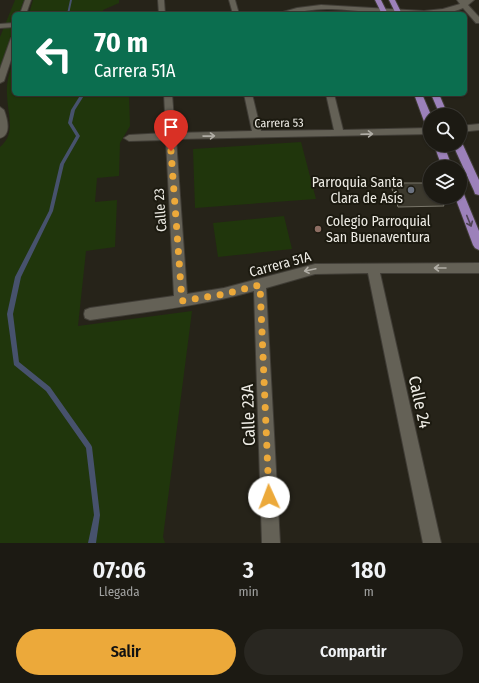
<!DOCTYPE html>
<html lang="es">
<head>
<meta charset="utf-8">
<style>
  body { margin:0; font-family:"Fira Sans Condensed",sans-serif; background:#292721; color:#f1f3f6; height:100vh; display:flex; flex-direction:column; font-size:15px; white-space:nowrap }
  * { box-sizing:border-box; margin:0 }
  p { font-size:13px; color:#a0a1a0 }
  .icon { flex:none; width:22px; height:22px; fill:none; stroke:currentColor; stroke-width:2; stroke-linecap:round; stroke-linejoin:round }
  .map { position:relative; height:543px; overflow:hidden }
  .details { display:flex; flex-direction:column; background:#1c1a13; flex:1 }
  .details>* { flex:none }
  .top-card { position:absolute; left:12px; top:12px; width:455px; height:84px; border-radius:6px; box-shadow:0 1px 3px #0004,0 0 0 1px #3a3833; background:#0b6e4f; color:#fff; overflow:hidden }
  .fabs { position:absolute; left:423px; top:108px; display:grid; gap:8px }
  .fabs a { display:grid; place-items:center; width:44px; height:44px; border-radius:50%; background:#1c1a13; box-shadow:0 1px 3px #0004,0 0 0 1px #3a3833; font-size:20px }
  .pin { position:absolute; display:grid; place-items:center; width:34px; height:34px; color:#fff; margin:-41px -17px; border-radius:50% 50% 50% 0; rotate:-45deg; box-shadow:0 0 4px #0007 }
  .pin .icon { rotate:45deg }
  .me { position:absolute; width:44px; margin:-22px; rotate:358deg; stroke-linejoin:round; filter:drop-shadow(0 0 3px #0008) }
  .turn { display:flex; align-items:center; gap:14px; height:84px; padding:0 16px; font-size:18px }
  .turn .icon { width:52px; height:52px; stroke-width:2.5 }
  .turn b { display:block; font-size:28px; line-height:34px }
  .eta { display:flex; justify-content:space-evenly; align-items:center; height:68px; text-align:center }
  .eta b { font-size:24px; font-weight:600; line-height:28px }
  .cta { display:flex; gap:8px; margin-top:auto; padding:8px 16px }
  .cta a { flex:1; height:46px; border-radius:24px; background:#eca93a; color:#111; font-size:16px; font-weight:600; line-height:46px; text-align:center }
  .cta a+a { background:#292721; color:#f1f3f6 }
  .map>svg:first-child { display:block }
  .green { fill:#20360c }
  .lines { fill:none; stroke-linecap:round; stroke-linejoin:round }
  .stream { fill:#47526d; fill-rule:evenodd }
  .building { fill:#3c392e; stroke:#79766a }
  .minor-casing { stroke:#403d36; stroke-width:2 }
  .major-casing { stroke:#403d36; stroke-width:2 }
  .minor { fill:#646156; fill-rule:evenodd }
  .major { fill:#9c81ba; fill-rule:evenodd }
  .oneway { stroke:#b0ada5 }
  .oneway2 { stroke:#4f4354 }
  .route { stroke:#eca93a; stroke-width:7; stroke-dasharray:0 12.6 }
  .worship-dot { fill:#6b7280; stroke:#1c1a10; stroke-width:1.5 }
  .education-dot { fill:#8d6e63; stroke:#1c1a10; stroke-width:1.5 }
  .labels { text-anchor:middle; stroke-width:4; stroke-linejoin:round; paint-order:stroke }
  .far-street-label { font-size:12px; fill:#eeece5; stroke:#1c1a10 }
  .poi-label { font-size:14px; fill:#eeece5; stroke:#1c1a10; text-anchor:end }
  .street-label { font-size:14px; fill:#eeece5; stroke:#1c1a10 }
  .near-street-label { font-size:17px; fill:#eeece5; stroke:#1c1a10 }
</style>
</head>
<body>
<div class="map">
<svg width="479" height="543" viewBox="0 0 479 543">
  <rect width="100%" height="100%" fill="#262319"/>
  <path class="green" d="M 15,0 L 24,0 L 19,14 L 14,14 L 14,28 L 0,68 L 0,37 Z
    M 33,0 L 119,0 L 119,3 L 103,10 L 103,14 L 29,14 Z
    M 14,60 L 14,94 L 129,94 L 130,126 L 120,143 L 119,176 L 97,178 L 95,202 L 117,200 L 115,247 L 86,251 L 78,326 L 192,311 L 163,537 L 165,543 L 0,543 L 0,147 C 17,133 7,113 7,94 C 6,82 10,71 14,60 Z
    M 301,142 L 316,199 L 195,208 L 193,149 Z
    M 284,216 L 292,249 L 218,257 L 213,223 Z"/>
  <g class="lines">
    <path class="stream" d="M 70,0 L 72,0 L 69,14 L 67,14 Z
      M 81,94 L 85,94 L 75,110 L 72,123 L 80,136 L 64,164 L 53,211 L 21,277 L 13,314 L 19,362 L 50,387 L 91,445 L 92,447 L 100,515 L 96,543 L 88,543 L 94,515 L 86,448 L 46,391 L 14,365 L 7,314 L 15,277 L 49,211 L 60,164 L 76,136 L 68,123 L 71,110 Z"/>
  </g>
  <path class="building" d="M 390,183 L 430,183 L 430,197 L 440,197 L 444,206 L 398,207 Z"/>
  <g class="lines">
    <defs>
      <path id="minor" d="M 25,0 L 31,0 L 26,14 L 20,14 Z
        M 158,0 L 164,0 L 165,14 L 159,14 Z
        M 229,0 L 235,0 L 239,14 L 233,14 Z
        M 457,0 L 474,0 L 468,5 L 479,17 L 479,23 L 476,23 L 463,8 C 432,23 363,9 327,9 C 310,9 293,14 276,14 L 297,8 L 321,5 L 424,11 L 443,9 L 460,4 Z
        M 14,23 L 14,27 L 0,28 L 0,24 Z
        M 11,38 L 14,38 L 14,51 L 4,81 L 0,83 L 0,69 Z
        M 164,94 L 172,94 L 175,133 L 252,131 L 244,94 L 252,94 L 261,131 L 334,130 L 326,94 L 334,94 L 343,130 L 430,128 L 430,134 L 176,139 L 187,294 L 224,288 L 315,264 L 479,263 L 479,273 L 380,273 L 441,543 L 423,543 L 368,273 L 315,274 L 266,288 L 280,543 L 262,543 L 254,291 C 201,306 145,312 90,320 L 85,318 L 84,314 L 85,310 L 90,308 L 174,296 L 166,140 L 129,141 L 124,138 L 129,135 L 166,133 Z
        M 0,107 L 4,110 C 7,118 12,135 0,138 Z
        M 479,124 L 479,130 L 460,132 L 460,126 Z"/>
      <path id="major" d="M 375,0 L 381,0 L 388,14 L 382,14 Z
        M 389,0 L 395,0 L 402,14 L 396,14 Z
        M 414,94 L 422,94 L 431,115 L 430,127 L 425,124 Z
        M 431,94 L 439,94 L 448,115 L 440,115 Z
        M 460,142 L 463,145 L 479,180 L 479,195 L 475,194 L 474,191 L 453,145 L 460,145 Z
        M 434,145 L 444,145 L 452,167 L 442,167 Z
        M 460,193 L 464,194 L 465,197 L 479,231 L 479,250 L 475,248 L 473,245 L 455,197 L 460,197 Z"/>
    </defs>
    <use href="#minor" class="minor-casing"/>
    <use href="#major" class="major-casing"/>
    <use href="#minor" class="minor"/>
    <use href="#major" class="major"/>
  </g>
  <defs><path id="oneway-shaft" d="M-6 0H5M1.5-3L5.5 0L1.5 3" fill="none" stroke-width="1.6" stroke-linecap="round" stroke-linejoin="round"/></defs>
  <g class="oneway">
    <use href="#oneway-shaft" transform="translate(367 134) rotate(-2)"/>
    <use href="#oneway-shaft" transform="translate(209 136) rotate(-1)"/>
    <use href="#oneway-shaft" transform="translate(440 268) rotate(-180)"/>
    <use href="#oneway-shaft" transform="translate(310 270) rotate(168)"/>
  </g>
  <use class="oneway2" href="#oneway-shaft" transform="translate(469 221) rotate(68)"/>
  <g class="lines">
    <path class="route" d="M 171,151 L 182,301 L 224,294 L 260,285 L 269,497"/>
  </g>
  <circle class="worship-dot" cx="411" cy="190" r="4"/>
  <circle class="education-dot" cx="318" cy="229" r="4"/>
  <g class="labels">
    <g class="far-street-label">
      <text transform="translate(279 123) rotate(-1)" y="4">Carrera 53</text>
    </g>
    <g class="poi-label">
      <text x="403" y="187">Parroquia Santa<tspan x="403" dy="16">Clara de Asís</tspan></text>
      <text x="326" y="226" text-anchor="start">Colegio Parroquial<tspan x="326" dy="16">San Buenaventura</tspan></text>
    </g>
    <g class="street-label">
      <text transform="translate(160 210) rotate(-94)" y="5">Calle 23</text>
      <text transform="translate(280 264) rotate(-15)" y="5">Carrera 51A</text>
    </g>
    <g class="near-street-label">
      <text transform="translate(420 402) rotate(78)" y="6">Calle 24</text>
      <text transform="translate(248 415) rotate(-92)" y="6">Calle 23A</text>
    </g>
  </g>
</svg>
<div class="fabs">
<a><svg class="icon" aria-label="search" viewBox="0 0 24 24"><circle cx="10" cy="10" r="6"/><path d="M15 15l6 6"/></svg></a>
<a><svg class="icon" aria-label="layers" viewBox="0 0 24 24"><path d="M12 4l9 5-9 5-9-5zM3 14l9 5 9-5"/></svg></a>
</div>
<div class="pin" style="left:171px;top:151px;background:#d93025"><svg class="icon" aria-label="arrive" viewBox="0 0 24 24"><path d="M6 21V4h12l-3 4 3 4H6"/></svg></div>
<svg class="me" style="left:269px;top:497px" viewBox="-20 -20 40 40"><circle r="19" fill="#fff"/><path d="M0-13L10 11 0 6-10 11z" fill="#eca93a"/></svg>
<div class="top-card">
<div class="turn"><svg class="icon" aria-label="left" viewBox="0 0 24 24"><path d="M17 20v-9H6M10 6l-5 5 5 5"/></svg><div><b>70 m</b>Carrera 51A</div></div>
</div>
</div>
<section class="details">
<div class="eta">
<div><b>07:06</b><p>Llegada</p></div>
<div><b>3</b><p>min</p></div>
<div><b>180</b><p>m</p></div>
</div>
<div class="cta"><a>Salir</a><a>Compartir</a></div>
</section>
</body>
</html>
